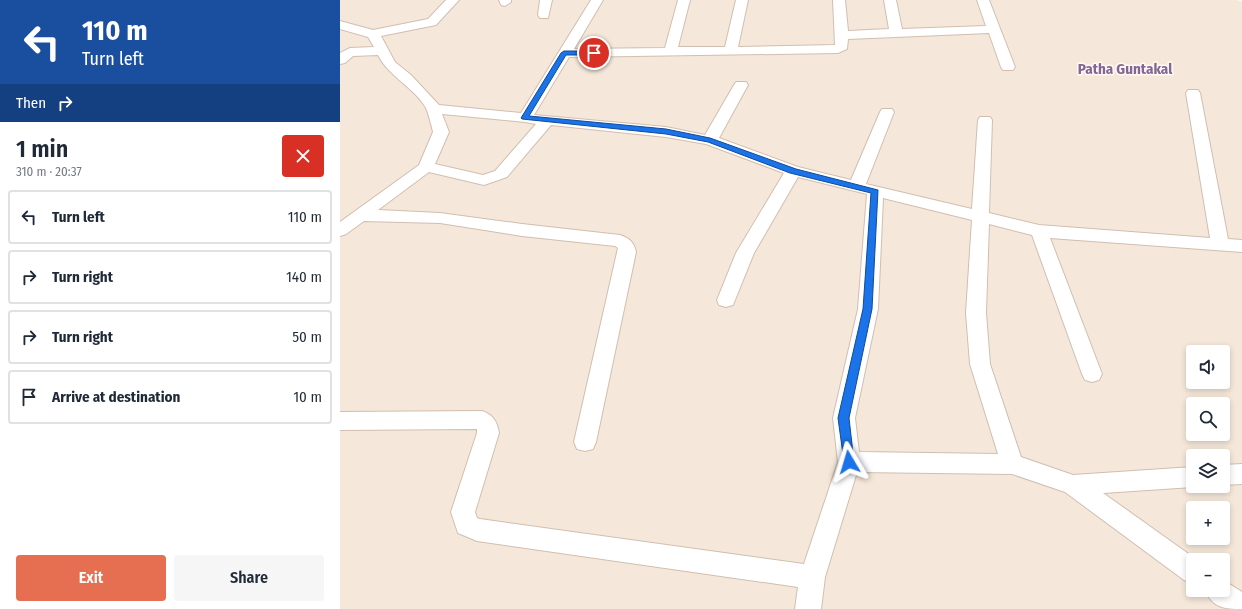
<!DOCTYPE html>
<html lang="en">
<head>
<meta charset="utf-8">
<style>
  body { margin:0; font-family:"Fira Sans Condensed",sans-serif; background:#f6f6f7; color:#1f2937; height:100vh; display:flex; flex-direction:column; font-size:15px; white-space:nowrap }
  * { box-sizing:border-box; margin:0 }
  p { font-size:13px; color:#747a83 }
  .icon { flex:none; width:22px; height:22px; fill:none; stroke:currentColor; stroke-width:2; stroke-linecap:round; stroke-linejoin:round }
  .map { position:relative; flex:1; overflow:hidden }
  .panel { display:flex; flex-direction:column; background:#fff; width:340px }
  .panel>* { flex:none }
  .top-card { background:#1a4fa0; color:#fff; overflow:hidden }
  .tools { position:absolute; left:846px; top:345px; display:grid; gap:8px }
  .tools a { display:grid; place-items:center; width:44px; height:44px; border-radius:4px; background:#fff; box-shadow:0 2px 6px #0003; font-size:20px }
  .pin { position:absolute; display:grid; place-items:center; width:34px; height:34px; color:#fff; margin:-17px; border:2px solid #fff; border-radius:50%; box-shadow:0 1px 4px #0007 }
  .me { position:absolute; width:44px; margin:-22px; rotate:353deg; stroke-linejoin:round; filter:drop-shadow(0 0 3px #0008) }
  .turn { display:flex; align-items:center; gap:14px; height:84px; padding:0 16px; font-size:18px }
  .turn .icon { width:52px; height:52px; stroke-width:2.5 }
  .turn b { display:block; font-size:28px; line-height:34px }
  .then { display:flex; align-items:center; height:38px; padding:0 16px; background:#0003; gap:8px; font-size:15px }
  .round { display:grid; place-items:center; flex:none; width:42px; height:42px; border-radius:4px; background:#f6f6f7 }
  .headline { display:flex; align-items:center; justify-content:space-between; height:68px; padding:0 16px }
  h1 { font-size:24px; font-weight:600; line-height:30px }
  .primary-button { display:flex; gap:8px; margin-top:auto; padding:8px 16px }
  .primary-button a { flex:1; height:46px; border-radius:4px; background:#e76f51; color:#fff; font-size:16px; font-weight:600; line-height:46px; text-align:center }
  .primary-button a+a { background:#f6f6f7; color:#1f2937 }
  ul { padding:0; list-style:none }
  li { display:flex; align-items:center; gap:12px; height:54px; margin:0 8px 6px; padding:0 8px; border:2px solid #e0e1e3; border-radius:4px }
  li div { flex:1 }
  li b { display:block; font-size:15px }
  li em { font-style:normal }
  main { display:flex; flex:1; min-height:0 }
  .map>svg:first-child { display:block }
  .residential { fill:#f5e8da; fill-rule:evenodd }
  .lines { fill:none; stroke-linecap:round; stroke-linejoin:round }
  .street-casing { stroke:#d1beb0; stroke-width:2 }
  .street { fill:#fff; fill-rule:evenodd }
  .route { fill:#1a73e8; stroke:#114b97 }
  .labels { text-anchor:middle; stroke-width:3; stroke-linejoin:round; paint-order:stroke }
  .far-district-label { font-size:15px; font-weight:bold; fill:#846695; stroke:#fffaf3 }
</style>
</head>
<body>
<main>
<section class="panel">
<div class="top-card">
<div class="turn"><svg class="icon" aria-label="left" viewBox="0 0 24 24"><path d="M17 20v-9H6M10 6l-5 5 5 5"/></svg><div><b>110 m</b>Turn left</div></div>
<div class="then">Then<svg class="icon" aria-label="right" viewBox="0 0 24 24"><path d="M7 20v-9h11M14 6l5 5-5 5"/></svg></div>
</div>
<div class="headline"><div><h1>1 min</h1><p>310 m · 20:37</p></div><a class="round" style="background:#d93025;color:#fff"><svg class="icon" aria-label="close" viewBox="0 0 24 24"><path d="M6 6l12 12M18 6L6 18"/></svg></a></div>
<ul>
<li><svg class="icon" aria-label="left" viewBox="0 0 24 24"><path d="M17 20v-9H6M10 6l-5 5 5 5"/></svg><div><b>Turn left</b></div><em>110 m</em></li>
<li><svg class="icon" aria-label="right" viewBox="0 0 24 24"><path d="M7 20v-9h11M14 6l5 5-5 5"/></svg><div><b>Turn right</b></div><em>140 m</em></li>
<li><svg class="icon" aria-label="right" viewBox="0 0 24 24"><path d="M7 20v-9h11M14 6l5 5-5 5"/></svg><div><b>Turn right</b></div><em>50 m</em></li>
<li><svg class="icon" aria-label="arrive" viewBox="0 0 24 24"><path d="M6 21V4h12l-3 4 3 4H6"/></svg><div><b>Arrive at destination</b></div><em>10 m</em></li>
</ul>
<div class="primary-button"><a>Exit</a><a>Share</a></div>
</section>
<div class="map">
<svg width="902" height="609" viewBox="0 0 902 609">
  <rect width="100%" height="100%" fill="#fdf6ec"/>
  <path class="residential" d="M 0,0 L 896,0 L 902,2 L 902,609 L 0,609 ZM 853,352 L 883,352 L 883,382 L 853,382 ZM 853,404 L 883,404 L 883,434 L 853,434 ZM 853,456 L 883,456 L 883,486 L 853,486 ZM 853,508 L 883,508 L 883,538 L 853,538 ZM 853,560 L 883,560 L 883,590 L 853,590 Z"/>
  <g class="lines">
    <defs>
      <path id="street" d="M 106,0 L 119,0 L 96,25 L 41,36 L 55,62 L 71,75 L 99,105 L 181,113 L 251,0 L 263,0 L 234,49 L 325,48 L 338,0 L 350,0 L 338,47 L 385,47 L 396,0 L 408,0 L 398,47 L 495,45 L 493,0 L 505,0 L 508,31 L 549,29 L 544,0 L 556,0 L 562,29 L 646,26 L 637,0 L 649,0 L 675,67 L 673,70 L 663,70 L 661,67 L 649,33 L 508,39 L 507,49 L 498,53 L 229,57 L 194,115 L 326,127 L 365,135 L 394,85 L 396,82 L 406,82 L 408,85 L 379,138 L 458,167 L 511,180 L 540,112 L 542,109 L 552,109 L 554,112 L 526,184 L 632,209 L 638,120 L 640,117 L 650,117 L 652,120 L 649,213 L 699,225 L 870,238 L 846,93 L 848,90 L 858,90 L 860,93 L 888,239 L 902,240 L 902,252 L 710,238 L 762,374 L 759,380 L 752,382 L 745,380 L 742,374 L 692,235 L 649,224 L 646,313 L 650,364 L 681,457 L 733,475 L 853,467 L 853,486 L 856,486 L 853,487 L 763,493 L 857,560 L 853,560 L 853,584 L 844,580 L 725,492 L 672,474 L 517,472 L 485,577 L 481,609 L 455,609 L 458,587 L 137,541 L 118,533 L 111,512 L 137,433 L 137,429 L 0,430 L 0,412 L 142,411 C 153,415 157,421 159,433 L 135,512 L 137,518 L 140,519 L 464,564 L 498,462 L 493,418 L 518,309 L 527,194 L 458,177 L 414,253 L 395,300 L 393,305 L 386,307 L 379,305 L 377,300 L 396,253 L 444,173 L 366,144 L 326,137 L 211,125 L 167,177 L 144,185 L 89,172 L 38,210 L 100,213 L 182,224 L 280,235 C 289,238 294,242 296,252 L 256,442 L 253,449 L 245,451 L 237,449 L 234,442 L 278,248 L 275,246 L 182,236 L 100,223 L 24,221 L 6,234 L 0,236 L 0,222 L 79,165 L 93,132 C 91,124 89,115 86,108 C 76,89 48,76 38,55 L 13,56 L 5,63 L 0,64 L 0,53 L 10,48 L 34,47 L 28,37 L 0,29 L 0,21 L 33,30 L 88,19 ZM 102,114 L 185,122 L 196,124 L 155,171 L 143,175 L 95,164 L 109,132 ZM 543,198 L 632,220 L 626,313 L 630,364 L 658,454 L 519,452 L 515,418 L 538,309 Z
        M 159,0 L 171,0 L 171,2 L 165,6 L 161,5 Z
        M 200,0 L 212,0 L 208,18 L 200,18 L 198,15 Z
        M 902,464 L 902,484 L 883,485 L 883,465 Z
        M 883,580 L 902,592 L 902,609 C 884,609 873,608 865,590 L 883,590 Z"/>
    </defs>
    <use href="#street" class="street-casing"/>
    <use href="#street" class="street"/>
  </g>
  <path class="route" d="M 224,51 L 254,51 L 258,53 L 254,55 L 226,55 L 189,116 L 326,129 L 370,138 L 456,169 L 538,190 L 532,309 L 509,418 L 514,462 L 513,465 L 505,465 L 504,462 L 498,418 L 523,309 L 531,193 L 450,173 L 368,142 L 326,134 L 182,119 L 181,118 L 221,53 Z"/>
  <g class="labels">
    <g class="far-district-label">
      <text x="785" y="74">Patha Guntakal</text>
    </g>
  </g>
</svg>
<div class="tools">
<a><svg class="icon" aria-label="sound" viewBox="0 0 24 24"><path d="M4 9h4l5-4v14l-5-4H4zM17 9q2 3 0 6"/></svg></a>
<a><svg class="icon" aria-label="search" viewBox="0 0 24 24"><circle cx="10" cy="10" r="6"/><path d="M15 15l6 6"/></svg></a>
<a><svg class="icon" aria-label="layers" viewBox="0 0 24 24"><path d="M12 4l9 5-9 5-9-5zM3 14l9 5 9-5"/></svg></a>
<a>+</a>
<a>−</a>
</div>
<div class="pin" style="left:254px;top:53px;background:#d93025"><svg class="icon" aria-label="arrive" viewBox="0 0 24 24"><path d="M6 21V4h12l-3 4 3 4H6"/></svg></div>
<svg class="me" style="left:509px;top:462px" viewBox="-20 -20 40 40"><path d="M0-17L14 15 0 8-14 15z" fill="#1a73e8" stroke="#fff" stroke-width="4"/></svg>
</div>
</main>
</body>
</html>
